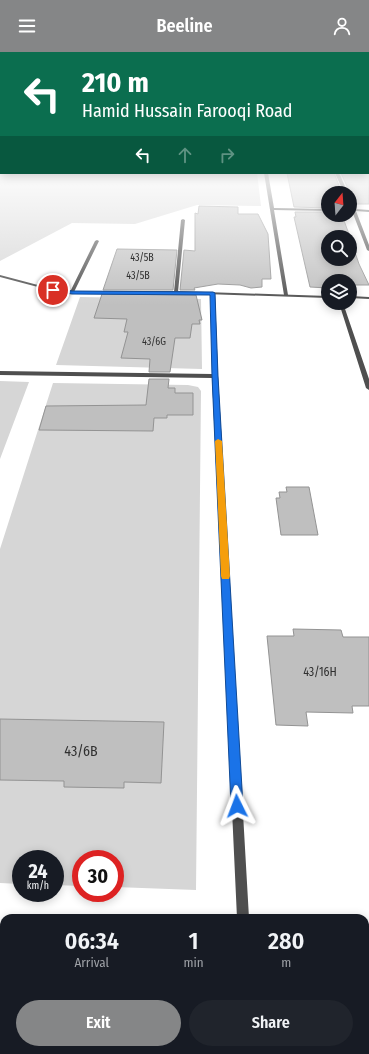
<!DOCTYPE html>
<html lang="en">
<head>
<meta charset="utf-8">
<style>
  body { margin:0; font-family:"Fira Sans Condensed",sans-serif; background:#20242c; color:#f1f3f6; height:100vh; display:flex; flex-direction:column; font-size:15px; white-space:nowrap }
  * { box-sizing:border-box; margin:0 }
  p { font-size:13px; color:#9ea1a6 }
  .icon { flex:none; width:22px; height:22px; fill:none; stroke:currentColor; stroke-width:2; stroke-linecap:round; stroke-linejoin:round }
  .map { position:relative; flex:1; overflow:hidden }
  .panel { position:absolute; left:0px; top:862px; width:369px; height:140px; display:flex; flex-direction:column; background:#171b24; border-radius:12px 12px 0 0; box-shadow:0 2px 10px #0003 }
  .panel>* { flex:none }
  .hud { position:absolute; left:0px; top:0px; width:369px; height:122px; box-shadow:0 2px 10px #0003; background:#0b6e4f; color:#fff; overflow:hidden }
  .needle { width:26px; rotate:17deg }
  .tools { position:absolute; left:321px; top:134px; display:grid; gap:8px }
  .tools a { display:grid; place-items:center; width:36px; height:36px; border-radius:50%; background:#171b24; box-shadow:0 2px 10px #0003; font-size:20px }
  .speed { position:absolute; left:12px; top:798px; display:flex; gap:8px; font-size:20px; font-weight:700; text-align:center }
  .speed>* { display:grid; place-content:center; width:52px; height:52px; border-radius:50%; background:#171b24; box-shadow:0 2px 10px #0003; line-height:1 }
  .speed small { font-size:10px; font-weight:400 }
  .speed .limit { border:6px solid #d22; background:#fff; color:#111 }
  .pin { position:absolute; display:grid; place-items:center; width:34px; height:34px; color:#fff; margin:-17px; border:2px solid #fff; border-radius:50%; box-shadow:0 1px 4px #0007 }
  .me { position:absolute; width:44px; margin:-22px; rotate:357deg; stroke-linejoin:round; filter:drop-shadow(0 0 3px #0008) }
  .turn { display:flex; align-items:center; gap:14px; height:84px; padding:0 16px; font-size:18px }
  .turn .icon { width:52px; height:52px; stroke-width:2.5 }
  .turn b { display:block; font-size:28px; line-height:34px }
  .lanes { display:flex; align-items:center; height:38px; padding:0 16px; background:#0003; justify-content:center; gap:20px; direction:ltr }
  .lanes .off { opacity:.35 }
  .eta { display:flex; justify-content:space-evenly; align-items:center; height:68px; text-align:center }
  .eta b { font-size:24px; font-weight:600; line-height:28px }
  .primary-button { display:flex; gap:8px; margin-top:auto; padding:8px 16px }
  .primary-button a { flex:1; height:46px; border-radius:24px; background:#858687; color:#fff; font-size:16px; font-weight:600; line-height:46px; text-align:center }
  .primary-button a+a { background:#20242c; color:#f1f3f6 }
  header { display:flex; justify-content:space-between; align-items:center; height:52px; padding:0 16px; background:#858687; color:#fff; font-size:18px; font-weight:600 }
  .map>svg:first-child { display:block }
  .green { fill:#d6d6d6 }
  .building { fill:#bfbfbf; stroke:#939393 }
  .lines { fill:none; stroke-linecap:round; stroke-linejoin:round }
  .minor { fill:#4f4f4f; fill-rule:evenodd }
  .tertiary { fill:#4f4f4f; fill-rule:evenodd }
  .route { fill:#1a73e8; stroke:#114b97 }
  .slow { fill:#f59e0b }
  .labels { text-anchor:middle; stroke-width:4; stroke-linejoin:round; paint-order:stroke }
  .far-number-label { font-size:10px; fill:#303030 }
  .number-label { font-size:12px; fill:#303030 }
  .near-number-label { font-size:14px; fill:#303030 }
</style>
</head>
<body>
<header><svg class="icon" aria-label="menu" viewBox="0 0 24 24"><path d="M4 6h16M4 12h16M4 18h16"/></svg>Beeline<svg class="icon" aria-label="person" viewBox="0 0 24 24"><circle cx="12" cy="8" r="4"/><path d="M4 21q1-7 8-7t8 7"/></svg></header>
<div class="map">
<svg width="369" height="1002" viewBox="0 0 369 1002">
  <rect width="100%" height="100%" fill="#fff"/>
  <path class="green" d="M 0,112 L 1,121 L 257,121 L 261,154 L 197,153 L 135,172 L 72,171 L 0,209 Z
    M 80,245 L 201,247 L 202,317 L 56,313 Z
    M 0,329 L 29,330 L 0,407 Z
    M 53,331 L 188,333 L 198,335 L 201,339 L 196,838 L 115,835 L 115,807 L 81,807 L 81,834 L 55,833 L 55,807 L 21,807 L 21,832 L 0,831 L 0,497 Z"/>
  <path class="building" d="M 287,121 L 334,121 L 342,141 L 328,141 L 328,156 L 294,155 Z
    M 341,121 L 369,121 L 369,152 L 354,152 L 350,148 L 350,141 Z
    M 199,154 L 238,155 L 238,162 L 258,162 L 268,182 L 271,227 L 262,227 L 262,235 L 251,236 L 240,233 L 218,232 L 194,236 L 195,238 L 180,238 L 184,198 L 195,199 L 195,161 L 198,162 Z
    M 295,160 L 328,160 L 328,163 L 342,163 L 350,185 L 328,185 L 328,207 L 350,207 L 350,186 L 359,212 L 369,233 L 350,233 L 350,229 L 328,229 L 328,236 L 310,235 L 294,165 L 296,165 Z
    M 117,197 L 177,198 L 173,238 L 103,238 Z
    M 102,242 L 196,243 L 202,268 L 199,268 L 200,272 L 192,272 L 190,286 L 175,286 L 170,320 L 149,320 L 150,307 L 121,306 L 128,280 L 124,280 L 127,267 L 94,266 Z
    M 149,327 L 169,327 L 168,336 L 175,336 L 175,341 L 193,341 L 193,363 L 167,363 L 167,366 L 154,366 L 153,379 L 39,378 L 46,354 L 146,353 Z
    M 286,435 L 309,435 L 318,483 L 281,483 L 276,446 L 280,446 L 279,440 L 287,440 Z
    M 293,577 L 341,578 L 343,585 L 369,585 L 369,654 L 352,654 L 353,661 L 306,660 L 308,674 L 276,673 L 267,584 L 294,584 Z
    M 0,667 L 164,670 L 161,731 L 124,730 L 124,736 L 64,735 L 64,729 L 0,728 Z"/>
  <g class="lines">
    <path class="minor" d="M 264,121 L 268,121 L 274,156 L 328,157 L 328,159 L 274,158 L 288,243 L 286,244 L 284,243 Z
      M 335,121 L 339,121 L 348,141 L 344,141 Z
      M 350,149 L 352,150 L 355,157 L 369,158 L 369,160 L 356,159 L 369,193 L 369,199 L 367,198 L 352,159 L 350,159 Z
      M 183,167 L 185,168 L 178,240 L 176,241 L 174,240 L 181,168 Z
      M 97,188 L 99,189 L 74,240 L 70,241 L 70,240 L 95,189 Z
      M 211,240 L 215,241 L 218,324 L 249,866 L 237,866 L 212,326 L 0,323 L 0,319 L 212,322 Z
      M 339,251 L 343,251 L 369,327 L 369,338 L 366,336 Z
      M 0,876 L 4,877 L 4,889 L 0,888 Z
      M 365,887 L 369,887 L 369,899 L 365,899 Z"/>
    <path class="tertiary" d="M 0,223 L 53,237 L 72,239 L 176,239 L 328,244 L 328,246 L 176,241 L 72,241 L 53,239 L 0,225 Z
      M 350,244 L 369,245 L 369,247 L 350,246 Z"/>
  </g>
  <linearGradient id="sky" x2="0" y2="1"><stop stop-color="#8aabca"/><stop offset="0.44" stop-color="#fff"/><stop offset="1" stop-color="#fff" stop-opacity="0"/></linearGradient>
  <rect width="369" height="253" fill="url(#sky)"/>
  <path class="route" d="M 53,236 L 72,239 L 213,240 L 215,241 L 218,324 L 243,754 L 241,759 L 237,761 L 233,759 L 231,754 L 212,324 L 210,243 L 72,242 L 51,239 L 51,237 Z"/>
  <path class="slow" d="M 218,387 L 222,389 L 230,524 L 229,527 L 222,527 L 221,524 L 215,389 Z"/>
  <g class="labels">
    <g class="far-number-label">
      <text x="142" y="209">43/5B</text>
      <text x="138" y="227">43/5B</text>
      <text x="154" y="293">43/6G</text>
    </g>
    <g class="number-label">
      <text x="320" y="624">43/16H</text>
    </g>
    <g class="near-number-label">
      <text x="81" y="704">43/6B</text>
    </g>
  </g>
</svg>
<div class="tools">
<a><svg class="needle" viewBox="-14 -14 28 28"><path d="M0-13l5 13h-10z" fill="#e53935"/><path d="M0 13l5-13h-10z" fill="#9ea1a6"/></svg></a>
<a><svg class="icon" aria-label="search" viewBox="0 0 24 24"><circle cx="10" cy="10" r="6"/><path d="M15 15l6 6"/></svg></a>
<a><svg class="icon" aria-label="layers" viewBox="0 0 24 24"><path d="M12 4l9 5-9 5-9-5zM3 14l9 5 9-5"/></svg></a>
</div>
<div class="speed"><div>24<small>km/h</small></div><div class="limit">30</div></div>
<div class="pin" style="left:53px;top:238px;background:#d93025"><svg class="icon" aria-label="arrive" viewBox="0 0 24 24"><path d="M6 21V4h12l-3 4 3 4H6"/></svg></div>
<svg class="me" style="left:237px;top:754px" viewBox="-20 -20 40 40"><path d="M0-17L14 15 0 8-14 15z" fill="#1a73e8" stroke="#fff" stroke-width="4"/></svg>
<div class="hud">
<div class="turn"><svg class="icon" aria-label="left" viewBox="0 0 24 24"><path d="M17 20v-9H6M10 6l-5 5 5 5"/></svg><div><b>210 m</b>Hamid Hussain Farooqi Road</div></div>
<div class="lanes"><svg class="icon" aria-label="left" viewBox="0 0 24 24"><path d="M17 20v-9H6M10 6l-5 5 5 5"/></svg><svg class="icon off" aria-label="ahead" viewBox="0 0 24 24"><path d="M12 20V5M6 11l6-6 6 6"/></svg><svg class="icon off" aria-label="right" viewBox="0 0 24 24"><path d="M7 20v-9h11M14 6l5 5-5 5"/></svg></div>
</div>
<section class="panel">
<div class="eta">
<div><b>06:34</b><p>Arrival</p></div>
<div><b>1</b><p>min</p></div>
<div><b>280</b><p>m</p></div>
</div>
<div class="primary-button"><a>Exit</a><a>Share</a></div>
</section>
</div>
</body>
</html>
